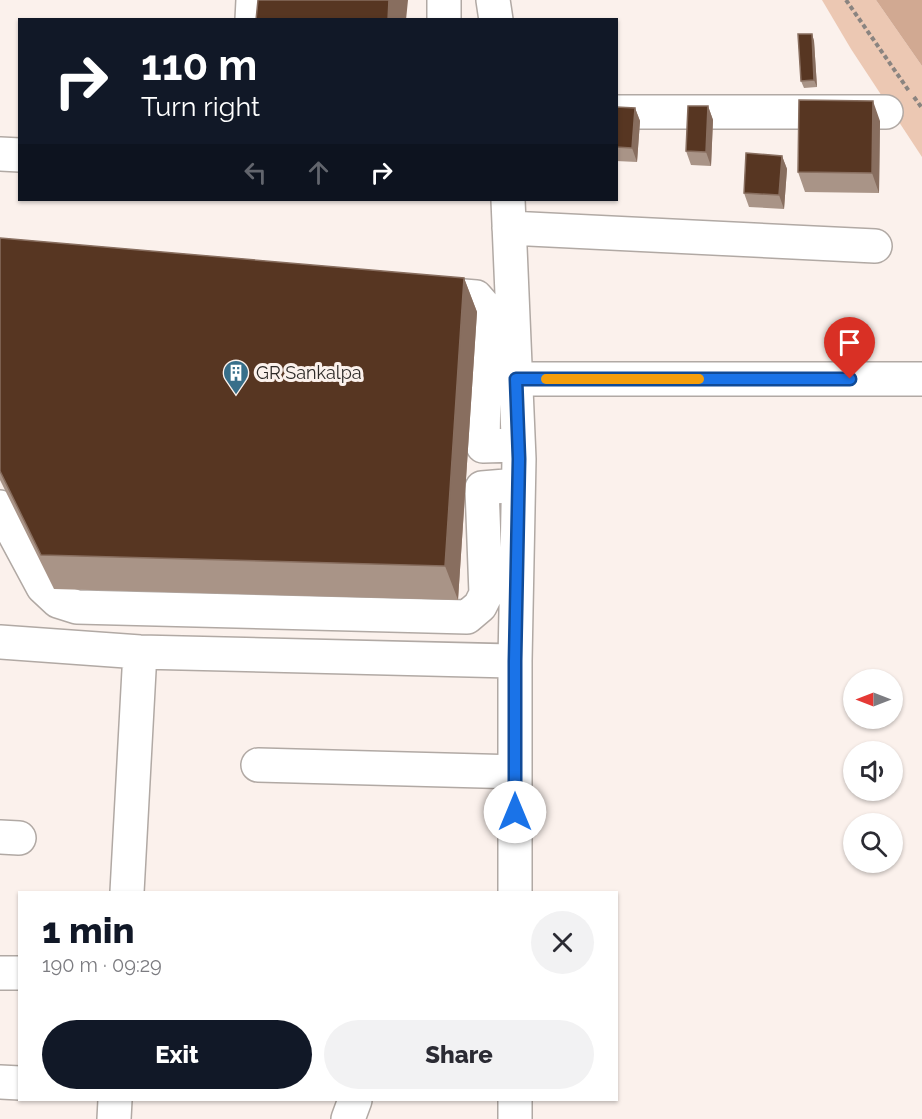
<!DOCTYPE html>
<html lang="en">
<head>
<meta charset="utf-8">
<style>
  body { margin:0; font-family:Raleway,sans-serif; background:#f2f2f3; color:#2b2b33; height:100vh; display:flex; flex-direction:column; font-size:22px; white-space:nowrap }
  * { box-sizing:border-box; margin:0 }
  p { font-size:20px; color:#7c7c81 }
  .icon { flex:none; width:33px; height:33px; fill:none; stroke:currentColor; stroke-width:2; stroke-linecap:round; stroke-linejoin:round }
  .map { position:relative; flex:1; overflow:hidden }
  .details { position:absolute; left:18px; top:891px; width:600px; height:210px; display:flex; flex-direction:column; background:#fff; border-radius:0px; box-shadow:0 2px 4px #0004 }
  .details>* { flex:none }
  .guide { position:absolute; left:18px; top:18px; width:600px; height:183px; border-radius:0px; box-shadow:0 2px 4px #0004; background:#111827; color:#fff; overflow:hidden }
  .needle { width:39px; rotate:270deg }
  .controls { position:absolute; left:843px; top:669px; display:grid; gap:12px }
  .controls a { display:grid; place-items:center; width:60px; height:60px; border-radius:50%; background:#fff; box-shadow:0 2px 4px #0004; font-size:30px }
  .pin { position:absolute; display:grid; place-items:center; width:51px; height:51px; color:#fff; margin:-62px -26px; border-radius:50% 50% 50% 0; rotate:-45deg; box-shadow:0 0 6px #0007 }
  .pin .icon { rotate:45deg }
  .me { position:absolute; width:66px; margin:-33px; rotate:0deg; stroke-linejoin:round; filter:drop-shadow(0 0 4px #0008) }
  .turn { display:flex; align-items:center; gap:21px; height:126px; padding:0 24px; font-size:27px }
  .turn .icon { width:78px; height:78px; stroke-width:2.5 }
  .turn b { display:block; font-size:42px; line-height:51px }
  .lanes { display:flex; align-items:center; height:57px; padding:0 24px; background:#0003; justify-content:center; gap:30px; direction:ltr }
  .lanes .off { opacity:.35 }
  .round { display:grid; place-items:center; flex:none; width:63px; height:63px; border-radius:32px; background:#f2f2f3 }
  .summary { display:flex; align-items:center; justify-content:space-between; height:102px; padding:0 24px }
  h1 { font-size:36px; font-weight:800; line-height:45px; color:#111827 }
  .primary-button { display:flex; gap:12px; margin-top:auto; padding:12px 24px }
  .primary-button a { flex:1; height:69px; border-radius:36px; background:#111827; color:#fff; font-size:24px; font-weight:800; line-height:69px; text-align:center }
  .primary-button a+a { background:#f2f2f3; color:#2b2b33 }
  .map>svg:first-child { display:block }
  .green { fill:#ecc8b3 }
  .water { fill:#d1a992 }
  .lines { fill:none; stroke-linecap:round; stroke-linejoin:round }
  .minor-casing { stroke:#b1a9a4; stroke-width:36 }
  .path { stroke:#8a8480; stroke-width:4; stroke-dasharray:4.5 3; stroke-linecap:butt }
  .minor { stroke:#fff; stroke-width:33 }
  .wall { fill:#a99487 }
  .shaded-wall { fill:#886e5f }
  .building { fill:#573622; stroke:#886e5f; stroke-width:1.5 }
  .route-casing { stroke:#114b97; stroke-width:15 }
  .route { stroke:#1a73e8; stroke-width:10 }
  .slow { stroke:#f59e0b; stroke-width:10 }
  .labels { text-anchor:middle; stroke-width:6; stroke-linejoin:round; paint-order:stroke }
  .poi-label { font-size:18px; fill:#2d2a28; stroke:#fbf1ec; text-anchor:start }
</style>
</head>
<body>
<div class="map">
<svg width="922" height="1119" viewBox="0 0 922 1119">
  <rect width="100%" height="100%" fill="#fbf1ec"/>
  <path class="green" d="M 822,0 L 876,0 L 922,66 L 922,157 L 851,49 Z"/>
  <path class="water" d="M 876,0 L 922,0 L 922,66 Z"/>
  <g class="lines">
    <defs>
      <path id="minor" d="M 493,0 L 496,20
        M 252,20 L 253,0
        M 444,20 L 444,0
        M 616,112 L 886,112
        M 0,154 L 20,155
        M 508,200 L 519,459 L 515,661 L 515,892
        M 509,228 L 875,246
        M 426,293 L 476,297 L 483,305 L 485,322 L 483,446 L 518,445
        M 516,379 L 922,379
        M 0,507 L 43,587 L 58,601 L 77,607 L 467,617 L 480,606 L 486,594 L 482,488 L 518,485
        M 0,642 L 140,652 L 515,661
        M 258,765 L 515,772
        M 0,837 L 19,838
        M 127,892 L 140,652
        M 0,973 L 20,973
        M 0,1082 L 20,1083
        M 515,1100 L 515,1119
        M 114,1119 L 115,1100
        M 348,1119 L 355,1100"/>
    </defs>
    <use href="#minor" class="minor-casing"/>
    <path class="path" d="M 846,0 L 909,91
      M 914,97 L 922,108"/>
    <use href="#minor" class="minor"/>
  </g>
  <path class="wall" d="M 812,34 L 814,41 L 817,87 L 804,88 L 801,81 Z
    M 708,106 L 713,120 L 711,166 L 691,165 L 686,151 Z
    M 616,107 L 635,108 L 640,121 L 637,162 L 616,161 Z
    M 880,121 L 879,193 L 805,192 L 798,172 Z
    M 782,156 L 787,169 L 784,209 L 749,207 L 744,193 Z
    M 0,238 L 464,278 L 477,312 L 458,600 L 54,589 L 0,480 Z"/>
  <path class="shaded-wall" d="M 389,0 L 408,0 L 406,20 L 388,20 Z
    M 812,34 L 814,41 L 817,87 L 814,80 Z
    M 873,101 L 880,121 L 879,193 L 872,173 Z
    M 708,106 L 713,120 L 711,166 L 706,152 Z
    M 635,108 L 640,121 L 637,162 L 632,148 Z
    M 782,156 L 787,169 L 784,209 L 779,195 Z
    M 464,278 L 477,312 L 458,600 L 445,566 Z"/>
  <path class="building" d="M 258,0 L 389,0 L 388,20 L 256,20 Z
    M 798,34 L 812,34 L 814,80 L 801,81 Z
    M 799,100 L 873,101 L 872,173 L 798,172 Z
    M 688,106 L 708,106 L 706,152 L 686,151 Z
    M 616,107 L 635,108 L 632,148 L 616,147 Z
    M 746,153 L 782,156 L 779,195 L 744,193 Z
    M 0,238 L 464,278 L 445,566 L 41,555 L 0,471 Z"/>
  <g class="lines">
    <defs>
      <path id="route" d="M 515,812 L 515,661 L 519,459 L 516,379 L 850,379"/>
    </defs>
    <use href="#route" class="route-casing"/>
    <use href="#route" class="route"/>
    <path class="slow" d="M 546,379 L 699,379"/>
  </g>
  <defs>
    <symbol id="building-pin" viewBox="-11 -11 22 30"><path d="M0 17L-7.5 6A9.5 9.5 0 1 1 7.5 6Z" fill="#386f8a" stroke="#fbf1ec"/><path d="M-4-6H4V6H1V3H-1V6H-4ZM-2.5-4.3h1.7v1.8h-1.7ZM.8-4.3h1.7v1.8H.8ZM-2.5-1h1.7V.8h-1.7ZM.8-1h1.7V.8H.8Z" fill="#fff"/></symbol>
  </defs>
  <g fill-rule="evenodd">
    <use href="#building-pin" x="221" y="358" width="30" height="40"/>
  </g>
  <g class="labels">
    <g class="poi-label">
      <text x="256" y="379">GR Sankalpa</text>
    </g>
  </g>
</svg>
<div class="controls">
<a><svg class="needle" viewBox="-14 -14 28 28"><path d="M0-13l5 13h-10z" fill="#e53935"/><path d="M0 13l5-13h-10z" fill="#7c7c81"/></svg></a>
<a><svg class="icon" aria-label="sound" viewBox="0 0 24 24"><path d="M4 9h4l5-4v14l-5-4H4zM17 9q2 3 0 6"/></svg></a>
<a><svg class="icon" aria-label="search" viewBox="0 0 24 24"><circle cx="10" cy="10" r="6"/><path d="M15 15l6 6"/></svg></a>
</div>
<div class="pin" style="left:850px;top:379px;background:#d93025"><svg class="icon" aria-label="arrive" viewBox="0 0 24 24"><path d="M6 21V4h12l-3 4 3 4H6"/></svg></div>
<svg class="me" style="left:515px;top:812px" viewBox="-20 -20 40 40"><circle r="19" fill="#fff"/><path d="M0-13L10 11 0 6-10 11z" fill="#1a73e8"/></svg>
<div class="guide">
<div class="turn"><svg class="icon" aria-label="right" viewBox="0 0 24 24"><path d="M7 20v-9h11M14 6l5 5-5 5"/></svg><div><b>110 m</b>Turn right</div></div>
<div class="lanes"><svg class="icon off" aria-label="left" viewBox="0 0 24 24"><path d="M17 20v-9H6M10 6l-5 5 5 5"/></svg><svg class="icon off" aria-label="ahead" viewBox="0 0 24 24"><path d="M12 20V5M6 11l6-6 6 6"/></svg><svg class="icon" aria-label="right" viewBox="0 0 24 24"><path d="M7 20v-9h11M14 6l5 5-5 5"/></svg></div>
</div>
<section class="details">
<div class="summary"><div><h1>1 min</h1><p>190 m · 09:29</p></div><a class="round"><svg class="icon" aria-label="close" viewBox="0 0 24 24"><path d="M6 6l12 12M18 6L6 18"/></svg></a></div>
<div class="primary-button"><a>Exit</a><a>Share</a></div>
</section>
</div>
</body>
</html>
